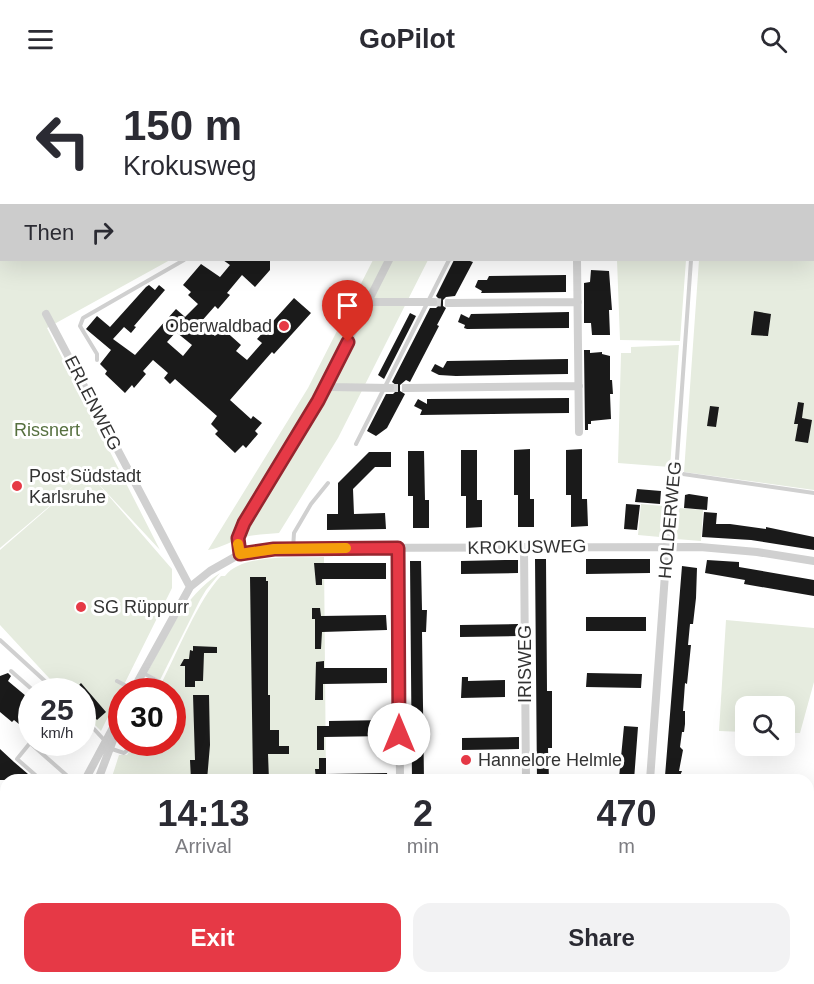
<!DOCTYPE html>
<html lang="en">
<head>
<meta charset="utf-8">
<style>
  body { margin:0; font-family:Helvetica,sans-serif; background:#f2f2f3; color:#2b2b33; height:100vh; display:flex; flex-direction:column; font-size:22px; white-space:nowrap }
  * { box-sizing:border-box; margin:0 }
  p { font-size:20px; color:#7c7c81 }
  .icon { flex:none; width:33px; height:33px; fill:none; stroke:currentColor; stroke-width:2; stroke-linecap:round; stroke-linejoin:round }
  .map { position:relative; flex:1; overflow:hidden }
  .drawer { position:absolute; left:0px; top:696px; width:814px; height:210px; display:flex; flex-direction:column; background:#fff; border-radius:18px 18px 0 0; box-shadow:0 6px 24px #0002 }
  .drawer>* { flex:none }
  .guide { position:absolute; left:0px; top:0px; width:814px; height:183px; box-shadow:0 6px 24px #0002; background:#fff; color:#2b2b33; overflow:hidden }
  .fabs { position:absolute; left:735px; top:618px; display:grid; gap:12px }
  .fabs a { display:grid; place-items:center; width:60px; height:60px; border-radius:12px; background:#fff; box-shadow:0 6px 24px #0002; font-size:30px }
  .speed { position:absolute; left:18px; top:600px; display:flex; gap:12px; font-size:30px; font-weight:700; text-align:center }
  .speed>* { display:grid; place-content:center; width:78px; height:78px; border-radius:50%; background:#fff; box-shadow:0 6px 24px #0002; line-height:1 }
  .speed small { font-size:15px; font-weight:400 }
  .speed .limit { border:9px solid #d22; background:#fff; color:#111 }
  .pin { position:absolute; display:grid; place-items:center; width:51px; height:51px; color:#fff; margin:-62px -26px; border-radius:50% 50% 50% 0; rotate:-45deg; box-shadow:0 0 6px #0007 }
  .pin .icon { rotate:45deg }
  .me { position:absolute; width:66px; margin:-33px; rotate:0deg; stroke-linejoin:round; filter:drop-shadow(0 0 4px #0008) }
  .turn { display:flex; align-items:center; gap:21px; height:126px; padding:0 24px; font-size:27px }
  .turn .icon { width:78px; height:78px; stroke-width:2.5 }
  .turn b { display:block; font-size:42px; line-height:51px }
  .then { display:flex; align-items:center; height:57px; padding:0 24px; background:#0003; gap:12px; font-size:22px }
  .eta { display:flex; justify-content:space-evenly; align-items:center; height:102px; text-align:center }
  .eta b { font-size:36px; font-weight:700; line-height:42px }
  .button { display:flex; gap:12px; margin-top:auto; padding:12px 24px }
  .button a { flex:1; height:69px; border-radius:18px; background:#e63946; color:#fff; font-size:24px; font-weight:700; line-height:69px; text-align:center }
  .button a+a { background:#f2f2f3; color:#2b2b33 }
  header { display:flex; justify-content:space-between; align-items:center; height:78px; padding:0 24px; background:#fff; font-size:27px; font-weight:700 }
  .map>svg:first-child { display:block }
  .green { fill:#e6ecdf }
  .building { fill:#1a1a1a; fill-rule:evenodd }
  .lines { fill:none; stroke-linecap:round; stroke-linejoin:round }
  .minor-tunnel { stroke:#d6d6d6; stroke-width:8; stroke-dasharray:8 4; stroke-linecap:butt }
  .service { stroke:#d0d0d0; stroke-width:4 }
  .minor { stroke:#d0d0d0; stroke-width:8 }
  .secondary { stroke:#bdbdbd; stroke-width:12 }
  .tram { stroke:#888; stroke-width:1.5 }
  .route-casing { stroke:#96252e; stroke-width:15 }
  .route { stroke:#e63946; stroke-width:10 }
  .slow { stroke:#f59e0b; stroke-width:10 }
  .poi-dot { fill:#e63946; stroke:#fff; stroke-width:2 }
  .labels { text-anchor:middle; stroke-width:6; stroke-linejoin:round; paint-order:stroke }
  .poi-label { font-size:18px; fill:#333; stroke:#fff; text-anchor:start }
  .street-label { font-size:18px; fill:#333; stroke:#fff }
  .park-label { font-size:18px; fill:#56703f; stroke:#fff }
</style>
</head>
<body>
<header><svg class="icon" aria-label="menu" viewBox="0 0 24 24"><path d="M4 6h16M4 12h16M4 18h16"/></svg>GoPilot<svg class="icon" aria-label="search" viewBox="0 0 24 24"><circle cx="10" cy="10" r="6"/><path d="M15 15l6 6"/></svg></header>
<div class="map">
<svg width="814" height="906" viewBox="0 0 814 906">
  <rect width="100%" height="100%" fill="#fff"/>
  <path class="green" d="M 0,0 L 430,0 L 2,2 L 2,182 L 170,182 L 47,250 L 160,472 L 94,401 L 172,491 L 172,510 L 101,653 L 83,635 L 82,614 L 61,613 L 0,547 L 0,472 L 84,399 L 0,470 Z
    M 713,0 L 814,0 L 814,412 L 684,394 L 699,182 L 813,182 L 813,2 L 713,1 Z
    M 373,182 L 428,182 L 338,360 L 279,455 C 268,456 256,456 245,459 C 232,462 222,470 208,472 L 308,310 Z
    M 617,182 L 686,182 L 680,263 L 620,262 Z
    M 679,267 L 670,389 L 618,385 L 621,275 L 631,275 L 631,269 Z
    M 641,426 L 663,428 L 660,459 L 638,457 Z
    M 679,430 L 703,432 L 701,463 L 676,461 Z
    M 324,479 L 326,702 L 111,702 L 119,677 L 127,677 L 135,665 L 172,664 L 172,614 L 167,613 L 170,608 L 162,604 C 178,573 198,522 221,498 L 225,498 C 242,475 298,480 324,479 Z
    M 220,495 L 206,512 L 200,522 L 160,602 L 149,596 L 147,595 C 168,557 183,519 220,495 Z
    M 726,542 L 814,550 L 814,604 L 800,655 L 785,655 L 784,628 L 746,628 L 745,654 L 719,653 Z"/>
  <path class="building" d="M 223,182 L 270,182 L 270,192 L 255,209 L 242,197 L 227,215 L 230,217 L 218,231 L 215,228 L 200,245 L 215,258 L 222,250 L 241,267 L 236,273 L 247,282 L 262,265 L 257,261 L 294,220 L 311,235 L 274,276 L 272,274 L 230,322 L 251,341 L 253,338 L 262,345 L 255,353 L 258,356 L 246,370 L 243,367 L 235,375 L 215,356 L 218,353 L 211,346 L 217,338 L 175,301 L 170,306 L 164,300 L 168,295 L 153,282 L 143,293 L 146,296 L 134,310 L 132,307 L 125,315 L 105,296 L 107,293 L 100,286 L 111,272 L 86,251 L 97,238 L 110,249 L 146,209 L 149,207 L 155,212 L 159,207 L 165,212 L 134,248 L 136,249 L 131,255 L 124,249 L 113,261 L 135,277 L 176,231 L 185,239 L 198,226 L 188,217 L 191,214 L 183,207 L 201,186 L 220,199 L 230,187 ZM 176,254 L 192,267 L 183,278 L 167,264 Z
    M 454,182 L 467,182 L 473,184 L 455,218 L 446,219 L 443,222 L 443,228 L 446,230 L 437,247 L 439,248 L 410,304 L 406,302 L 400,307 L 400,313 L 405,316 L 387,350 L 376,358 L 367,353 L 386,316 L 393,316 L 396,313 L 396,307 L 392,304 L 430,230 L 436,230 L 439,227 L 439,221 L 436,218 Z
    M 591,192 L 609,193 L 612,232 L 609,232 L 610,257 L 592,257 L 591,245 L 584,245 L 584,205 L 590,204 Z
    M 566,197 L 566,214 L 481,215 L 482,213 L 475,209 L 478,202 L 487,202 L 489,198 Z
    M 754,233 L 771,236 L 768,258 L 751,257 Z
    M 569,234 L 569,250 L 467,251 L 464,250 L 465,247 L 458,244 L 461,236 L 469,240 L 471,236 Z
    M 410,235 L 416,238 L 384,301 L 378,297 Z
    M 584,272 L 590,272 L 590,275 L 602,274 L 602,276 L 610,278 L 610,302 L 612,302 L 613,316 L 610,316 L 611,341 L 591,343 L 591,346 L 588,346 L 588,352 L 585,352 Z
    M 568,281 L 568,296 L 456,298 L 439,297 L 431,293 L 435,286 L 443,290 L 447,283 Z
    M 569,320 L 569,335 L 420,337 L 422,332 L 414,328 L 418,321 L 427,326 L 427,321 Z
    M 798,324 L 804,325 L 802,340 L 812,342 L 808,365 L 795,363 L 798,346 L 794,346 Z
    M 710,328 L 719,329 L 716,349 L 707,348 Z
    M 530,371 L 530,421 L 534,421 L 534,449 L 518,449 L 518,417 L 514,417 L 514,372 Z
    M 582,371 L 582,421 L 587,421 L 588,448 L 571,449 L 571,417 L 566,417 L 566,372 Z
    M 461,372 L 477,372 L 477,422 L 482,422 L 482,449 L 466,450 L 466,418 L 461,418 Z
    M 408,373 L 424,373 L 425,422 L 429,422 L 429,450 L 413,450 L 413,418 L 408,418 Z
    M 369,374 L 391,374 L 391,389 L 375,389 L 353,411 L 354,436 L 385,435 L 386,451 L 327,452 L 327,436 L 338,436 L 338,405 Z
    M 637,411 L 661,413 L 660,426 L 635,424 Z
    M 689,416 L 708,419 L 707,432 L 684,430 L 685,417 Z
    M 626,426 L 640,427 L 637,452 L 624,451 Z
    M 704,434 L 717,435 L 716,446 L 730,446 L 766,451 L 766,449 L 814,459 L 814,472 L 751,462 L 702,459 Z
    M 535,481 L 546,481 L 547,613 L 552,613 L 552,670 L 548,670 L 549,702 L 537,702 Z
    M 586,481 L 650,481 L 650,495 L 586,496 Z
    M 505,482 L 518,482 L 518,495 L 461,496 L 461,483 Z
    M 707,482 L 739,484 L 739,489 L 814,502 L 814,518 L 744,506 L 745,502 L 705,495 Z
    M 410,483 L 421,483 L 422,532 L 427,532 L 426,554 L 422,554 L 424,702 L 412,702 Z
    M 314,485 L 386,485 L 386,501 L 322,501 L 322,507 L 316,507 Z
    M 682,488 L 697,490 L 696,520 L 693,546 L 690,546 L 688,567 L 691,567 L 687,606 L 685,605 L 683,633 L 685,633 L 685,646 L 684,654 L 682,654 L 680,669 L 683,672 L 679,693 L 682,693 L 679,700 L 667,702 L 667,699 L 665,698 Z
    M 250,499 L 266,499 L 266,503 L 268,503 L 268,617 L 270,617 L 270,652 L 279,652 L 279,668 L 289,668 L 289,676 L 268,676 L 269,702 L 253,702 Z
    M 312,530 L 320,530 L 321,538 L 386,537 L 387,552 L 322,554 L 321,571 L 315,571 L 315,541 L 312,541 Z
    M 586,539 L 646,539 L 646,553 L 586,553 Z
    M 518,546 L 518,558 L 460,559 L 460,547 Z
    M 193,568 L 217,569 L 217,575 L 204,575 L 203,603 L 195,603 L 195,609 L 185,609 L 185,588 L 180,588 L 184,581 L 189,581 L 190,572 L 193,573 Z
    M 324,583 L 324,590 L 387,590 L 387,605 L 323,606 L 323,622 L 315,622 L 316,584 Z
    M 8,595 L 11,598 L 8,603 L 32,623 L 32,643 L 25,651 L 14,642 L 12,644 L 0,634 L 0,598 Z
    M 587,595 L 642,596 L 641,610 L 586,609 Z
    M 462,599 L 468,599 L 468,603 L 505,602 L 505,619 L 461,620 Z
    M 81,605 L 106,634 L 97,642 L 82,625 L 82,614 L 72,614 Z
    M 193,617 L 209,617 L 210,667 L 207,702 L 191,702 L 190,682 L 195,682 Z
    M 387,642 L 388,658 L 324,659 L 324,672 L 317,672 L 317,648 L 329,648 L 329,643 Z
    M 624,648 L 638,649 L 634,702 L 621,702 L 619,700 Z
    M 519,659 L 519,671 L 462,672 L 462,660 Z
    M 0,671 L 14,684 L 35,702 L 0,702 Z
    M 319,680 L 326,680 L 326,696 L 387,695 L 388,702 L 316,702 L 315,691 L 319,691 Z"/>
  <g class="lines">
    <path class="minor-tunnel" d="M 433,224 L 449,225
      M 390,310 L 406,310"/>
    <path class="service" d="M 705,2 L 705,0
      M 691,182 L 676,395 L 814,415
      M 97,282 L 97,276 L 80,248 L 83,240 L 184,182
      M 356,366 L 449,182
      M 293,471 L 294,455 L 311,426 L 328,405
      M 0,562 L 57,614
      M 11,593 L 35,614
      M 143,595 L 160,604 L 156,614
      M 117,603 L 132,611
      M 82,638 L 106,664
      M 82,646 L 87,642
      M 109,670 L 124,675 L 129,671 L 132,664
      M 41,702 L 17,681 L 30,665 L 72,702
      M 387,904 L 388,900
      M 406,906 L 407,900"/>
    <path class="minor" d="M 577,182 L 579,354
      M 369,222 L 373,224 L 433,224
      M 449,225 L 578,224
      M 46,236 L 190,509
      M 327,307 L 330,309 L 390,310
      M 406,310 L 579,308
      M 524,469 L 526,702
      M 398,470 L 400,702
      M 240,476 L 238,460 L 240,452 L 318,323 L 389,182
      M 132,614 L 190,509 L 210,493 L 240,476 L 248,473 L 316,470 L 700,469 L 757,474 L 814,483
      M 85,702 L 122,633
      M 98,702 L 118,649
      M 650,702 L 667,469 L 676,395
      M 808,744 L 814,744
      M 0,874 L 6,875
      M 162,900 L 188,906
      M 652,900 L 652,906
      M 796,900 L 814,904
      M 5,906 L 6,900"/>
    <path class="secondary" d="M 0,799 L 6,802
      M 0,823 L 6,831
      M 258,900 L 284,906
      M 288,900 L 315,906"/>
    <path class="tram" d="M 0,845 L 6,849
      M 189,900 L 216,906
      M 209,900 L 235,906"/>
  </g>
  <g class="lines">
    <defs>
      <path id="route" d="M 348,264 L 318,323 L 244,445 L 238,460 L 240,476 L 274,471 L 398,470 L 399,656"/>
    </defs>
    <use href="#route" class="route-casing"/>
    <use href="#route" class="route"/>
    <path class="slow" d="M 238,466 L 240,476 L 274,471 L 346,470"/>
  </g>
  <g class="poi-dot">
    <circle cx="284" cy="248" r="6"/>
    <circle cx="17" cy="408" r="6"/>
    <circle cx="81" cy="529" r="6"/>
    <circle cx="466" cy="682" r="6"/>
  </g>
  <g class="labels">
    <g class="poi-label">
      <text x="272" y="254" text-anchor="end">Oberwaldbad</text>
      <text x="29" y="404">Post Südstadt<tspan x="29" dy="21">Karlsruhe</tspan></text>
      <text x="93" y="535">SG Rüppurr</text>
      <text x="478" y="688">Hannelore Helmle</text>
    </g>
    <g class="street-label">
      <text transform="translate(93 325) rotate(63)" y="6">ERLENWEG</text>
      <text transform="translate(670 442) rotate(-85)" y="6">HOLDERWEG</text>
      <text transform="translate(527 469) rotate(-1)" y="6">KROKUSWEG</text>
      <text transform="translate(525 586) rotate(-90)" y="6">IRISWEG</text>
    </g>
    <g class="park-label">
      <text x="47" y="358">Rissnert</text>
    </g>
  </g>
</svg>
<div class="fabs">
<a><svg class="icon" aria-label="search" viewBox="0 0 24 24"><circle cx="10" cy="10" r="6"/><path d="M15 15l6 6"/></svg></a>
</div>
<div class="speed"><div>25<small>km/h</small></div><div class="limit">30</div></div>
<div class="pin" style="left:348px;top:264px;background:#d93025"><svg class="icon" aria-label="arrive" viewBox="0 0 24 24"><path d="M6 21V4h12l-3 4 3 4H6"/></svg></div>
<svg class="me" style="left:399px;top:656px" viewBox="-20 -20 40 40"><circle r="19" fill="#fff"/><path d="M0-13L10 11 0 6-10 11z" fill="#e63946"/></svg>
<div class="guide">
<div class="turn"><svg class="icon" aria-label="left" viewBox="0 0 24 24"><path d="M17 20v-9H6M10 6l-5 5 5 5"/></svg><div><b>150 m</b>Krokusweg</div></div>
<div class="then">Then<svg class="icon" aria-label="right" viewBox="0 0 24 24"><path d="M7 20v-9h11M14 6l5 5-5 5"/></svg></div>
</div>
<section class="drawer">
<div class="eta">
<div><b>14:13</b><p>Arrival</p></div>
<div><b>2</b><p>min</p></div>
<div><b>470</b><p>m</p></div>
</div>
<div class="button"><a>Exit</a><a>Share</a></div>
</section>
</div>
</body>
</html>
